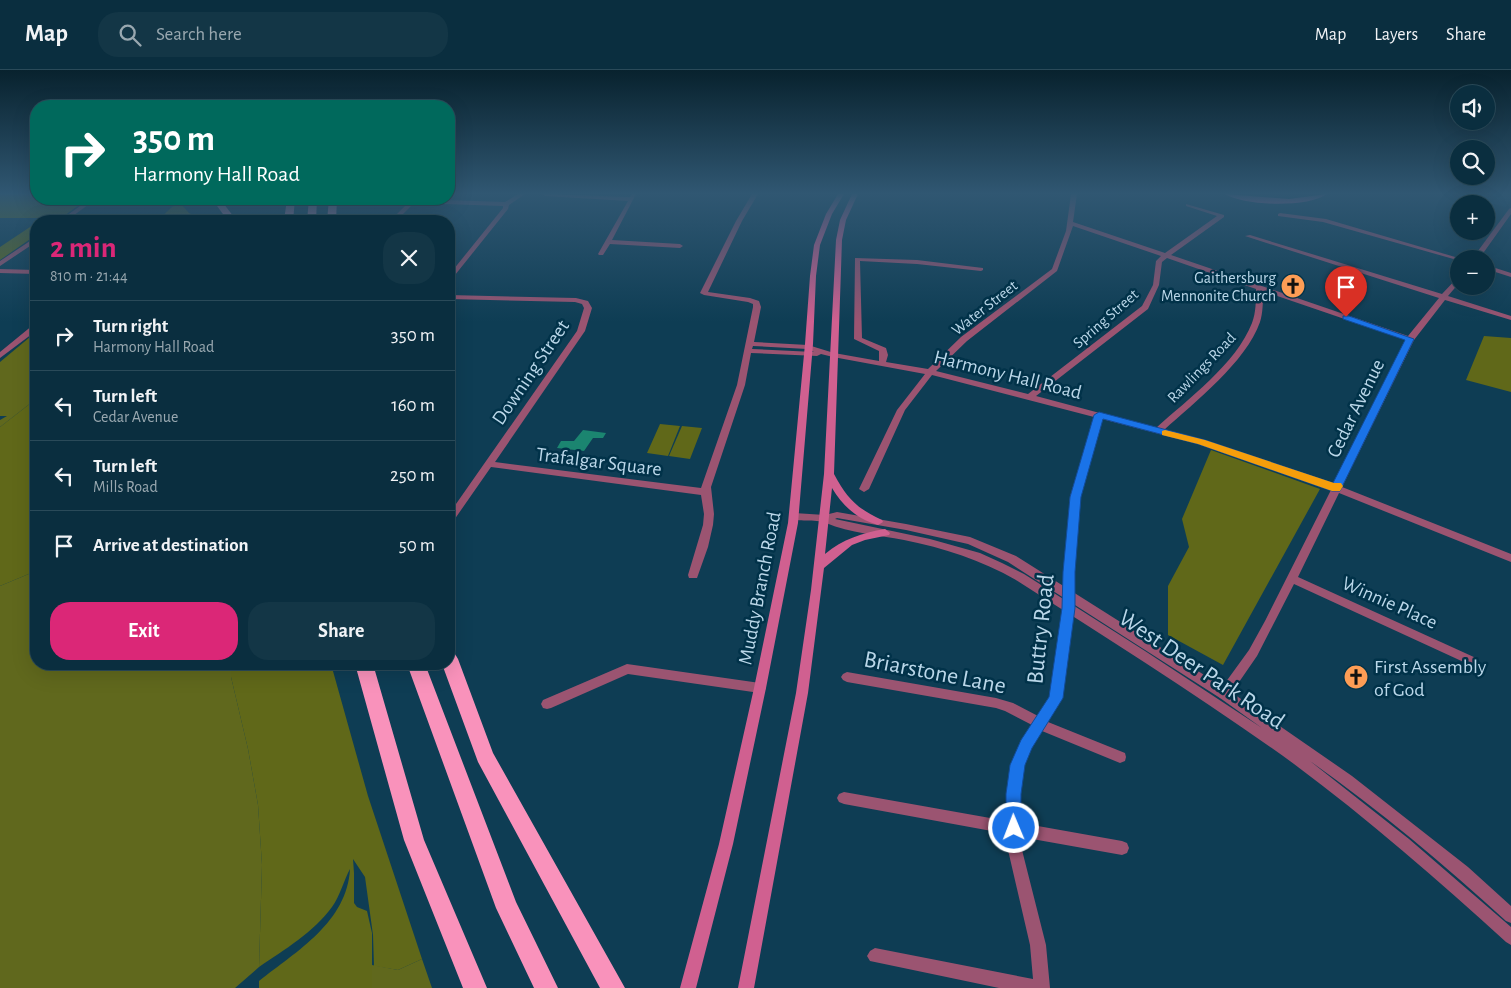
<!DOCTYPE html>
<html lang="en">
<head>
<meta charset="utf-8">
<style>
  body { margin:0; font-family:"Alegreya Sans",sans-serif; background:#133646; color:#f1f3f6; height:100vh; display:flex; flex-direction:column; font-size:19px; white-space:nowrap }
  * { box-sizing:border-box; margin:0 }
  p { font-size:16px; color:#99a8b0 }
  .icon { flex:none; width:28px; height:28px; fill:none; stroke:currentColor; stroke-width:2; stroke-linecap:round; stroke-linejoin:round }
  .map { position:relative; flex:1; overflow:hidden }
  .details { position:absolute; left:30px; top:145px; width:425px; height:455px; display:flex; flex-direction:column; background:#0a2e3f; border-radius:20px; box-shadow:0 5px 20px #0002,0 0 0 1px #2a4a59 }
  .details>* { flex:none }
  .banner { position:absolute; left:30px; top:30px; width:425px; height:105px; border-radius:20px; box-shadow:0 5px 20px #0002,0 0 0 1px #2a4a59; background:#00695c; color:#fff; overflow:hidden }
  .controls { position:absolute; left:1450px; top:15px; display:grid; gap:10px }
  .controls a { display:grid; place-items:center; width:45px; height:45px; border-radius:50%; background:#0a2e3f; box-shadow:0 5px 20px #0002,0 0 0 1px #2a4a59; font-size:25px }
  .pin { position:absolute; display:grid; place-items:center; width:42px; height:42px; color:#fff; margin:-51px -21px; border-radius:50% 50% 50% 0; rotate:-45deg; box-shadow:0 0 5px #0007 }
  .pin .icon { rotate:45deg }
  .me { position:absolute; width:55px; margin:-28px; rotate:359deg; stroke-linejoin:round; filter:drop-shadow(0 0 4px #0008) }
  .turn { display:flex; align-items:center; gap:18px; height:105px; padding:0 20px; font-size:22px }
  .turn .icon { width:65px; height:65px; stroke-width:2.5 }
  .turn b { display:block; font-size:35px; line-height:42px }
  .round { display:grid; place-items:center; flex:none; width:52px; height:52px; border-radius:20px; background:#133646 }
  .overview { display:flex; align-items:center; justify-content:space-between; height:85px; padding:0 20px }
  h1 { font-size:30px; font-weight:600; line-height:38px; color:#db2777 }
  .button { display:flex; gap:10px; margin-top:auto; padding:10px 20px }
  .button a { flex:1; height:58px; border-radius:20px; background:#db2777; color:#fff; font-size:20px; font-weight:600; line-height:58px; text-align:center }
  .button a+a { background:#133646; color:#f1f3f6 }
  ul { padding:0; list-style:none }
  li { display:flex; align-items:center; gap:15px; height:70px; padding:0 20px; border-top:1px solid #2a4a59 }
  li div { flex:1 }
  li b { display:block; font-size:19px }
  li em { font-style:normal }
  header { display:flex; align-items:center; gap:30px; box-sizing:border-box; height:70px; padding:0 25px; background:#0a2e3f; border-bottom:1px solid #2a4a59 }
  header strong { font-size:24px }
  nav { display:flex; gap:28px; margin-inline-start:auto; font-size:18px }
  .search { width:350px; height:45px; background:#133646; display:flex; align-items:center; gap:12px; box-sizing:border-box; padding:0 18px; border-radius:20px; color:#99a8b0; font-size:19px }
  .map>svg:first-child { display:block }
  .built { fill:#124963 }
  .green { fill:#606819 }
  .forest { fill:#60681d }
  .water { fill:#1b8570 }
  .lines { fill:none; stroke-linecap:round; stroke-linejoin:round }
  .minor { fill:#9b5471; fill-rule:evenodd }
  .tertiary { fill:#9b5471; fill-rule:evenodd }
  .secondary { fill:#d06090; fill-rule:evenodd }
  .primary { fill:#f967a8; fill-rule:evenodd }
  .motorway { fill:#f992bb; fill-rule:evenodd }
  .route { fill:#1a73e8; stroke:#114b97 }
  .slow { fill:#f59e0b }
  .labels { text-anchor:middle; stroke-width:5; stroke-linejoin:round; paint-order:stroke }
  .far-poi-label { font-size:16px; fill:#bad7e9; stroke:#013249; text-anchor:end }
  .far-street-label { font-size:16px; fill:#bad7e9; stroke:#013249 }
  .street-label { font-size:20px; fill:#bad7e9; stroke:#013249 }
  .poi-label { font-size:20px; fill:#bad7e9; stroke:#013249; text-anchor:start }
  .near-street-label { font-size:24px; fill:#bad7e9; stroke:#013249 }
</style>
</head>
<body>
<header>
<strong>Map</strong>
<div class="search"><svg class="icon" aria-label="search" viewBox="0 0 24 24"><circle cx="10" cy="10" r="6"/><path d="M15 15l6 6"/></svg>Search here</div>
<nav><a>Map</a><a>Layers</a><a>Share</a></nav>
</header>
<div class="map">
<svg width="1511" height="918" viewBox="0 0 1511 918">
  <rect width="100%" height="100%" fill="#0e3d54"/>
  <path class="built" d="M 1452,124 L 1511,124 L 1511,129 L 1506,137 Z"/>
  <path class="green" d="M 0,124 L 36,124 L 36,129 L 87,129 L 57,151 L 36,151 L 36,165 L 0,190 L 0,177 L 36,153 L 33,152 L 43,148 L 0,148 Z
    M 1484,266 L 1511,268 L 1511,322 L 1466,310 Z
    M 36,329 L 36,501 L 0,516 L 0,357 Z
    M 660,354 L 680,356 L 668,386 L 647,383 Z
    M 682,356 L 702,358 L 690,389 L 669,386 Z
    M 1211,380 L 1320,419 L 1223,595 L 1168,565 L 1168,516 L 1189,477 L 1182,449 Z
    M 231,594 L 331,594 L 368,726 L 422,889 L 398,900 L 374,896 L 373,865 L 365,807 L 353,789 L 354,803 L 354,833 L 357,837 L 367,841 L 372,863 L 372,918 L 259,918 L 259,911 C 297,881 347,852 350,799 C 344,810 340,826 332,837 C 314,862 284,880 259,897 L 262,795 L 258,735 L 248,679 L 231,607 Z"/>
  <path class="forest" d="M 180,133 L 189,143 L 205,151 L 157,151 L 172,137 Z
    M 36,262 L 36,300 L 29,308 L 36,308 L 36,329 L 0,357 L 0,350 L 7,346 L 0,346 L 0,292 Z
    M 36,501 L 36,594 L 231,594 L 231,607 L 248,679 L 258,735 L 262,795 L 259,897 L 235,918 L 0,918 L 0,516 Z
    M 422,889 L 432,918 L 372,918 L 372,895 L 398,900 Z"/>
  <path class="water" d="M 583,360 L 606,363 L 603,368 L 593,368 L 584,381 L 557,378 L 561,371 L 574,371 Z"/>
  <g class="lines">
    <path class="minor" d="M 518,124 L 525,124 L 509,135 L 508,139 L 451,210 L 449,211 L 449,205 L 503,138 L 503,136 L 417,133 L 411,136 L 396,151 L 390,151 L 407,134 L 416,129 L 505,132 Z
      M 542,124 L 630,127 L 632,124 L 636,124 L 612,170 L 680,174 L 683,176 L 680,178 L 610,174 L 603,185 L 599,185 L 598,184 L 628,131 L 545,126 Z
      M 752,124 L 758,124 L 742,151 L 708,222 L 750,228 L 759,231 L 761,237 L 754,272 L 808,275 L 834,283 L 879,291 L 879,281 L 854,269 L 855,188 L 917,190 L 983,198 L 983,200 L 981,201 L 917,194 L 860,191 L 862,268 L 886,278 L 888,285 L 886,292 L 928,299 L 961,267 L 1052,199 L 1066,161 L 1071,124 L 1077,124 L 1073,152 L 1165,183 L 1217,146 L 1186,136 L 1186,134 L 1224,145 L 1224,147 L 1171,185 L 1408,266 L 1439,228 L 1245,166 L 1250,165 L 1442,224 L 1459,206 L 1459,213 L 1448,226 L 1511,246 L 1511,250 L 1445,230 L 1414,270 L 1342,417 L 1511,484 L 1511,492 L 1339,423 L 1298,507 L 1476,588 L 1478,591 L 1476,594 L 1472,596 L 1468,594 L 1294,514 L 1257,586 L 1228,628 L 1224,629 L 1220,628 L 1218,624 L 1220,620 L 1249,580 L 1265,551 L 1331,420 L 1198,374 L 1102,349 L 1080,427 L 1074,501 L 1073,538 L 1062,628 L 1048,652 L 1125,683 L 1126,687 L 1125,691 L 1120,693 L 1042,661 C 1037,669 1031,677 1027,685 C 1018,706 1020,731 1021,753 L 1122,771 L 1127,773 L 1129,778 L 1127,783 L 1122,785 L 1021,767 L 1022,780 L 1046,875 L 1050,918 L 999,918 L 870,891 L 867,886 L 870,881 L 875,878 L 1033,909 L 1030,875 L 1008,780 L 1008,764 L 844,734 L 839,732 L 837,728 L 839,724 L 844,722 L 1007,751 L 1006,724 L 1015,684 L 1032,655 L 1005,641 L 996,638 L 847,612 L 843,610 L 841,607 L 843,604 L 847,602 L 996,628 L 1013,633 L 1038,646 L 1050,627 L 1063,538 L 1064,501 L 1070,427 L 1094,347 L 932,305 L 905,340 L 869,419 L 864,422 L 859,419 L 897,340 L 925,304 L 833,287 L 821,284 L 817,286 L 751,283 L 745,315 L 711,417 L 714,444 L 713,455 L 708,477 L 697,508 L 689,508 L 688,505 L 703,455 L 704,444 L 701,425 L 491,397 L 452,453 L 449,454 L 449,444 L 577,261 L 584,238 L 582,234 L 575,232 L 449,229 L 449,225 L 576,228 L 588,231 L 592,238 L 585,261 L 495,392 L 701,418 L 737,315 L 753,237 L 753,234 L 748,232 L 704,225 L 700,223 L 736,151 ZM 1073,156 L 1161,186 L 1156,191 L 1153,215 L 1142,236 L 1028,324 L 936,301 L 967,271 L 1057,201 ZM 1167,188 L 1256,219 C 1256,230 1256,243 1252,253 C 1236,294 1188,329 1156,358 L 1036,326 L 1148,239 L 1159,215 L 1162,192 ZM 1263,221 L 1406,270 L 1334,414 L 1204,370 L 1164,360 C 1195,332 1246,292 1260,252 C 1263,243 1263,231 1263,221 ZM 753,276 L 807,279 L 814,282 L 752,279 Z
      M 90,129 L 96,129 L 66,151 L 59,151 Z
      M 1511,138 L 1511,144 L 1479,189 L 1472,189 L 1509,139 Z
      M 1280,143 L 1326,149 L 1462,189 L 1457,190 L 1323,152 L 1278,146 L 1278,144 Z
      M 36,167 L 36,172 L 0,196 L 0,191 Z
      M 1486,195 L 1511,203 L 1511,207 L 1486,199 Z
      M 0,199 L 36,200 L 36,204 L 0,203 Z
      M 33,255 L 36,255 L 36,261 L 0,288 L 0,282 Z
      M 627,594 L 760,613 L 764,614 L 766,618 L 764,622 L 760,623 L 628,604 L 551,638 L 547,639 L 543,638 L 541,634 L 543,630 Z"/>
    <path class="tertiary" d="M 837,442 L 906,454 L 970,467 L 1016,486 L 1228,620 L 1352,706 L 1468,797 L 1511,836 L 1511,853 L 1506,851 C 1444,794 1379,740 1310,691 L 1409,769 L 1511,857 L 1511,875 L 1506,872 C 1438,810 1368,749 1294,694 C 1204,629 1110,570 1016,510 C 981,490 944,478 904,470 C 879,465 850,463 826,453 C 815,448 797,454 789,446 L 794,443 L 825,445 ZM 837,448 L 906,460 L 968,474 L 1008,492 L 1220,628 L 1262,658 L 1145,581 L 1024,504 L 1002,493 L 980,483 L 930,469 L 835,449 Z"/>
    <path class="secondary" d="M 838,124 L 844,124 L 832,144 L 820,175 L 816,206 L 813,274 L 798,453 L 766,618 L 733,774 L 696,918 L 680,918 L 719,774 L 754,618 L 788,453 L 805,274 L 810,206 L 814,175 L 826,144 Z
      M 852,124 L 858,124 L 846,150 L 842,170 L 834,404 C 847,428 856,438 882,450 L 883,452 L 878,455 C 858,449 843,437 832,418 L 825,484 C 843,469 862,463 885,459 L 890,463 L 889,465 L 865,470 L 852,475 L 824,498 L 808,623 L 754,918 L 738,918 L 796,623 L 811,520 L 824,404 L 836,170 L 840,150 Z"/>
    <path class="primary" d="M 1225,124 L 1289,129 L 1327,124 C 1308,138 1244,136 1225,124 Z"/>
    <path class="motorway" d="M 212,129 L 220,129 L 237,151 L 228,151 Z
      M 287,129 L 295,129 L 293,151 L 284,151 Z
      M 309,129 L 317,129 L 316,151 L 307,151 Z
      M 329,129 L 337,129 L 336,151 L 327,151 Z
      M 449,582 L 455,584 L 458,589 L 493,683 L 625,918 L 600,918 L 478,692 L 442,594 L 449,594 Z
      M 355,594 L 373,594 L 424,770 L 487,918 L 463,918 L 404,770 Z
      M 407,594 L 425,594 L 516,832 L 558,918 L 534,918 L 496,838 Z"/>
  </g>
  <linearGradient id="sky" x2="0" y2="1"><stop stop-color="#08222e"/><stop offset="0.49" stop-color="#305772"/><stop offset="1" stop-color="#305772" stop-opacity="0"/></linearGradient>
  <rect width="1511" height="252" fill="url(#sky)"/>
  <path class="route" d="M 1343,246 L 1349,246 L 1414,269 L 1340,421 L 1332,421 L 1198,374 L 1103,349 L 1081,427 L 1075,502 L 1075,538 L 1063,628 L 1032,678 L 1025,695 L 1021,724 L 1021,758 L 1019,763 L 1014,765 L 1008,763 L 1006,758 L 1006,724 L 1010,695 L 1021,670 L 1049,627 L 1062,538 L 1063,502 L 1070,427 L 1094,345 L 1099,342 L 1205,370 L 1333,413 L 1405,270 L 1343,249 Z"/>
  <path class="slow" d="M 1165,360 L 1205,370 L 1334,413 L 1341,413 L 1343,416 L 1340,421 L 1332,421 L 1198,374 L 1162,365 L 1162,361 Z"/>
  <defs>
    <symbol id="church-disc" viewBox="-11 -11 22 22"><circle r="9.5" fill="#fd9d55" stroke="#013249"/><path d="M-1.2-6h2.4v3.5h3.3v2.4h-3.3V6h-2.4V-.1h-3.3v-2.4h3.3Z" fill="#111"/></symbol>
  </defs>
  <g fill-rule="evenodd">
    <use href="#church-disc" x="1279" y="202" width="28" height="28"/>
    <use href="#church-disc" x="1342" y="593" width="28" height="28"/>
  </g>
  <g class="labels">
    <g class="far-poi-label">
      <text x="1276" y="213">Gaithersburg<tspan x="1276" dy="18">Mennonite Church</tspan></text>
    </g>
    <g class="far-street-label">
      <text transform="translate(984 237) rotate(-38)" y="6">Water Street</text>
      <text transform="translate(1105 248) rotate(-41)" y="6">Spring Street</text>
      <text transform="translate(1201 297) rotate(-46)" y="6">Rawlings Road</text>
    </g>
    <g class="street-label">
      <text transform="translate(530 302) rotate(-56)" y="7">Downing Street</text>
      <text transform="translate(1008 304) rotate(14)" y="7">Harmony Hall Road</text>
      <text transform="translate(1355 338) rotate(-64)" y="7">Cedar Avenue</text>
      <text transform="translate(599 391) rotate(7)" y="7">Trafalgar Square</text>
      <text transform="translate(759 518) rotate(-79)" y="7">Muddy Branch Road</text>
      <text transform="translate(1390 532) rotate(24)" y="7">Winnie Place</text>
    </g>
    <g class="poi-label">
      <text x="1374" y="603">First Assembly<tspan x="1374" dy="23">of God</tspan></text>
    </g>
    <g class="near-street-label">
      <text transform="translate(1040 559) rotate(-84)" y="8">Buttry Road</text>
      <text transform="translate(1202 599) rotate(34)" y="8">West Deer Park Road</text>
      <text transform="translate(935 602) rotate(11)" y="8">Briarstone Lane</text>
    </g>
  </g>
</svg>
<div class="controls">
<a><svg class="icon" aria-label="sound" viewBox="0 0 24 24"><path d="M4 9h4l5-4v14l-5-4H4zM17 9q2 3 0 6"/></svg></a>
<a><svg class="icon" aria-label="search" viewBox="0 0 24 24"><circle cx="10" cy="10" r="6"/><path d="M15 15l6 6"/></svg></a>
<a>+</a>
<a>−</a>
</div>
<div class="pin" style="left:1346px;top:247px;background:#d93025"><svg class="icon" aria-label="arrive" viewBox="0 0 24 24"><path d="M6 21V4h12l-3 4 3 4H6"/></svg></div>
<svg class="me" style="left:1014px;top:758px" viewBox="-20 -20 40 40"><circle r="17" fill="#1a73e8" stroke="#fff" stroke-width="3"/><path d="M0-11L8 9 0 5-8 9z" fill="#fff"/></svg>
<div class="banner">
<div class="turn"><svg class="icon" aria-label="right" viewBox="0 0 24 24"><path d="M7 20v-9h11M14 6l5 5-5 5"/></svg><div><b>350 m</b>Harmony Hall Road</div></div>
</div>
<section class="details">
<div class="overview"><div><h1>2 min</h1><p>810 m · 21:44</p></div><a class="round"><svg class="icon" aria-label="close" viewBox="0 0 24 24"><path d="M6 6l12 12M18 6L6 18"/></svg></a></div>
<ul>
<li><svg class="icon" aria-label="right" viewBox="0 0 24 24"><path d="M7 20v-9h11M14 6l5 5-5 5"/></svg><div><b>Turn right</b><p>Harmony Hall Road</p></div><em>350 m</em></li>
<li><svg class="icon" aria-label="left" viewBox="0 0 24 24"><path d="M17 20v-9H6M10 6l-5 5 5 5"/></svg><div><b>Turn left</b><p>Cedar Avenue</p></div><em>160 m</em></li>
<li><svg class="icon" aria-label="left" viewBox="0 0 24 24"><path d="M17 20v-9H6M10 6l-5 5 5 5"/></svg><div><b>Turn left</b><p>Mills Road</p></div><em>250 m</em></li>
<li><svg class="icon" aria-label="arrive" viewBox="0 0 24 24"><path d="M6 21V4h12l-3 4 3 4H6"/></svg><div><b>Arrive at destination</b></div><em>50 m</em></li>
</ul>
<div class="button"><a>Exit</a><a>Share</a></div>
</section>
</div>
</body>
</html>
